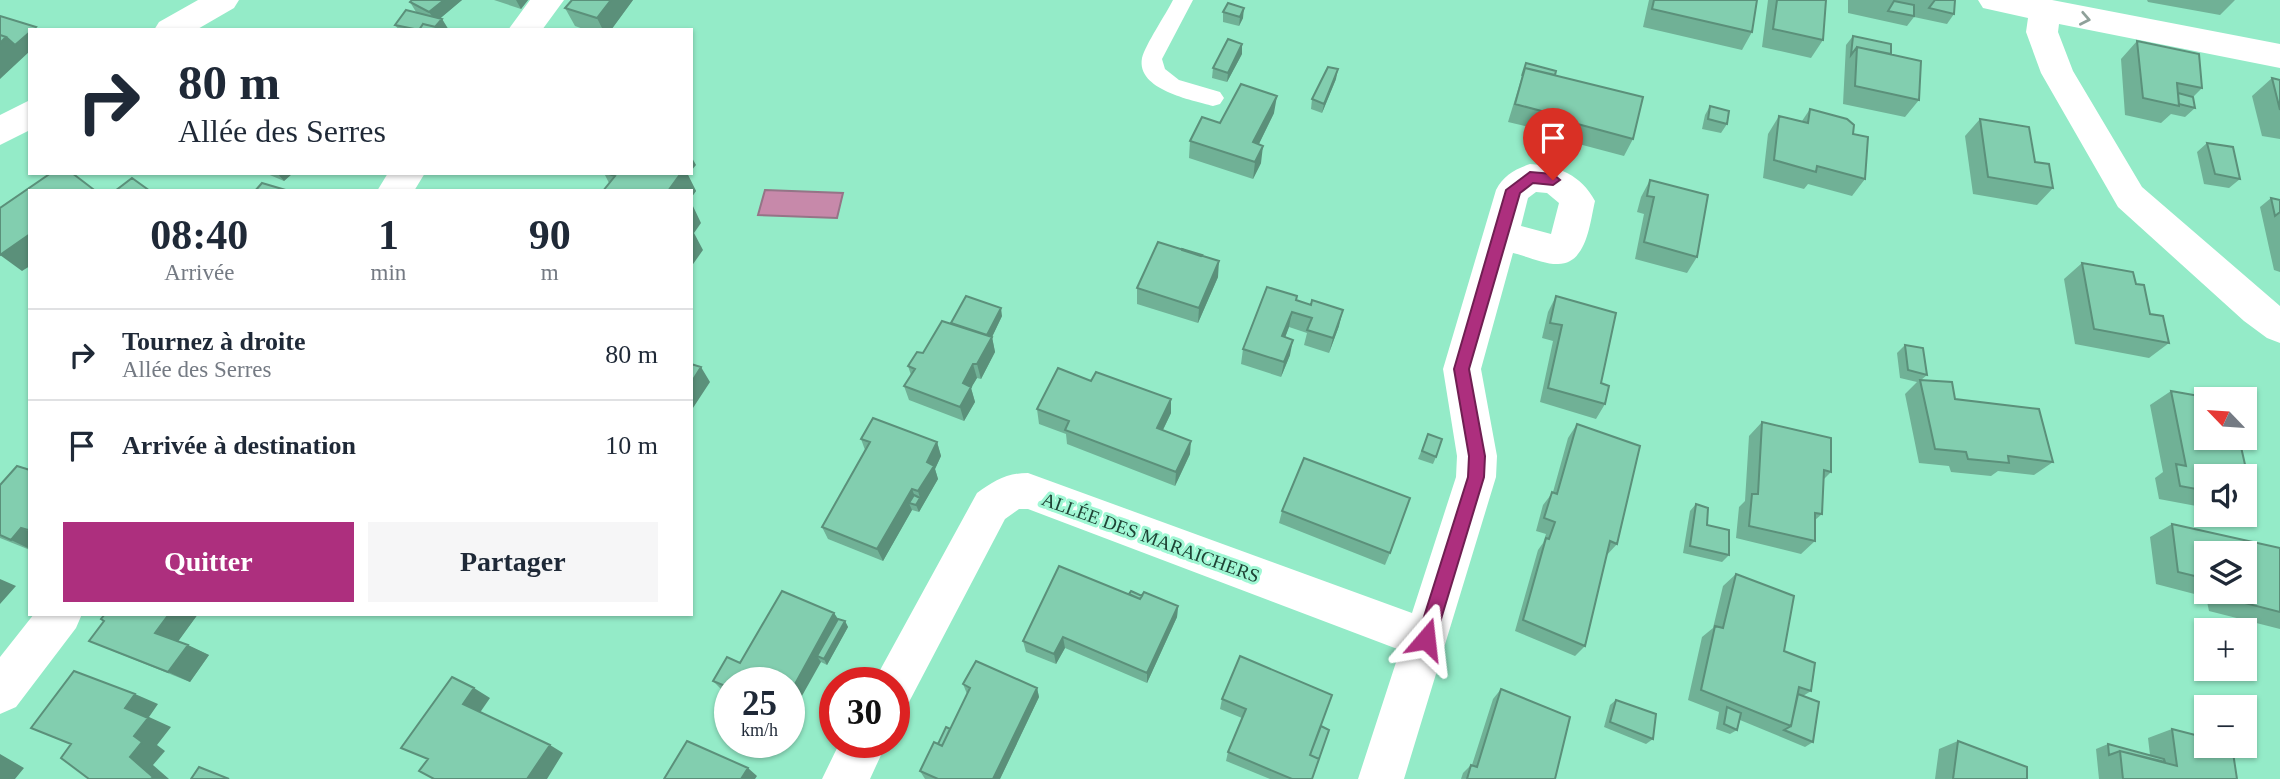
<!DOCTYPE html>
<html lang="fr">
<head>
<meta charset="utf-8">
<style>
  body { margin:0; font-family:"Times New Roman",serif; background:#f6f6f7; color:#1f2937; height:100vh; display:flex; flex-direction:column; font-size:26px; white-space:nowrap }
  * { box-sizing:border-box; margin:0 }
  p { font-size:23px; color:#747a83 }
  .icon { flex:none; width:38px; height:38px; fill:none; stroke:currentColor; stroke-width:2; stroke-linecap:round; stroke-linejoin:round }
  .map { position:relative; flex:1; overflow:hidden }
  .side { position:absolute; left:28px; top:189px; width:665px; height:427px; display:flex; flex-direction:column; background:#fff; border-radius:0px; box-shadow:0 2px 5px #0004 }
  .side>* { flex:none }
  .banner { position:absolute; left:28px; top:28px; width:665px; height:147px; border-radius:0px; box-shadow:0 2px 5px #0004; background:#fff; color:#1f2937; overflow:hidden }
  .needle { width:46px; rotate:295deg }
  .controls { position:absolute; left:2194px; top:387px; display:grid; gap:14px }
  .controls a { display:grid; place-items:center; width:63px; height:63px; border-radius:0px; background:#fff; box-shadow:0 2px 5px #0004; font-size:35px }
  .speed { position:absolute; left:714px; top:667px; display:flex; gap:14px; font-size:35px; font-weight:700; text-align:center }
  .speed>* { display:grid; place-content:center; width:91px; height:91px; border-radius:50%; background:#fff; box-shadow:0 2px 5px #0004; line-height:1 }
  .speed small { font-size:18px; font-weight:400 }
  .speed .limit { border:10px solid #d22; background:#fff; color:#111 }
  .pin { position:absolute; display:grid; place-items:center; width:60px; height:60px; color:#fff; margin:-72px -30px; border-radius:50% 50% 50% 0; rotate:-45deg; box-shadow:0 0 7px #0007 }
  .pin .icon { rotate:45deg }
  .me { position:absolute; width:77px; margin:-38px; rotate:17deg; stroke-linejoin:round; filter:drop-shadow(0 0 5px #0008) }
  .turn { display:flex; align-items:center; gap:24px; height:147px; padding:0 35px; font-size:32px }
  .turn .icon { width:91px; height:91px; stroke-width:2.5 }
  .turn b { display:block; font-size:49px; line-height:60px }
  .eta { display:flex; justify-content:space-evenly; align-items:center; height:119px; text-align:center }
  .eta b { font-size:42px; font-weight:800; line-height:49px }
  .action { display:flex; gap:14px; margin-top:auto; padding:14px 35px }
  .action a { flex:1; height:80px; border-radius:0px; background:#ad2f7e; color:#fff; font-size:28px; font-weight:800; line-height:80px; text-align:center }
  .action a+a { background:#f6f6f7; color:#1f2937 }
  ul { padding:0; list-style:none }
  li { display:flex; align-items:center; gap:21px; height:91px; padding:0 35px; border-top:2px solid #e0e1e3 }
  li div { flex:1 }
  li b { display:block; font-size:26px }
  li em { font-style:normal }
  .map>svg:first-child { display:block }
  .water { fill:#c789aa; stroke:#957487; stroke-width:2 }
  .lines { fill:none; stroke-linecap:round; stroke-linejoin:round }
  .lane { fill:#fff; fill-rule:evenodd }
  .street { fill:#fff; fill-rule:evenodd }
  .secondary { fill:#fff; fill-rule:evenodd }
  .wall { fill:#70b196; fill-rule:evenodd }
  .shaded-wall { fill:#5b907a }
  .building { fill:#82ceaf; stroke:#5b907a; stroke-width:2 }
  .oneway { stroke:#8fa19a }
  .route { fill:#ad2f7e; stroke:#701f52; stroke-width:2 }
  .labels { text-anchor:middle; stroke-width:6; stroke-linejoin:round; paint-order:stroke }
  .street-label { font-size:19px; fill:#1f4335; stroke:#a1f8d5 }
</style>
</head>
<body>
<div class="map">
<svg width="2280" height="779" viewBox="0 0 2280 779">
  <rect width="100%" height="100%" fill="#94ebc8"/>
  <path class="water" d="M 765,190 L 843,193 L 837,218 L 758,215 Z"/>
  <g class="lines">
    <path class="lane" d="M 1173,0 L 1193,0 L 1162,59 L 1165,69 L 1179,80 L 1220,92 L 1224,98 L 1220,104 L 1213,106 C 1192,100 1136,90 1142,58 C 1145,45 1166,14 1173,0 Z"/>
    <path class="street" d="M 530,0 L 564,0 L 542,30 L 508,30 Z
      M 1978,0 L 2052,0 L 2280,44 L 2280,68 L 2059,24 L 2058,32 L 2073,71 L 2142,187 L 2280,306 L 2280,343 L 2267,338 L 2244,321 L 2118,207 L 2041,73 L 2026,32 L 2028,18 L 1983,8 Z
      M 1530,164 C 1559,166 1581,175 1595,201 C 1590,222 1587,265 1557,264 C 1544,264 1526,256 1513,253 L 1481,369 L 1497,456 L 1496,477 L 1404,779 L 1358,779 L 1400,650 L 1028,509 L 1019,509 L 1005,519 L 909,702 L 894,708 L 894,682 L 874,682 L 879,672 L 977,493 C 994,481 1006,473 1028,473 L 1412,613 L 1456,477 L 1457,456 L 1443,369 L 1496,190 C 1503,176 1515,169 1530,164 ZM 1536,192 L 1547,193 L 1559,203 L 1551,234 L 1521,226 L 1528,198 Z
      M 388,173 L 425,173 L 414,191 L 377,191 Z
      M 34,614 L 82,614 L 76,628 L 16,707 L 0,714 L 0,657 Z
      M 840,742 L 887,742 L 870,779 L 822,779 Z"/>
    <path class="secondary" d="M 198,0 L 239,0 L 234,8 L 196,30 L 154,30 L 159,22 Z
      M 30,100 L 30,130 L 0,145 L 0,115 Z"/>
  </g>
  <path class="wall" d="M 412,0 L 462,0 L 439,19 L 442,19 L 449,30 L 399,30 L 395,25 L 420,14 L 416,12 L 410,2 Z
    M 494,0 L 528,0 L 521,9 Z
    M 633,0 L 611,30 L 586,30 L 575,26 L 565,8 Z
    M 1649,0 L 1757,0 L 1752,32 L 1742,50 L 1643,27 Z
    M 1768,0 L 1826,0 L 1823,40 L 1811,58 L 1762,47 Z
    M 1848,0 L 1955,0 L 1954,14 L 1947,24 L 1914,17 L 1907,26 L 1848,13 Z
    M 2147,0 L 2235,0 L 2220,15 L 2148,2 Z
    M 1228,3 L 1243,18 L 1239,26 L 1223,22 L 1223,12 Z
    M 1853,36 L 1891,54 L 1919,100 L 1905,117 L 1843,104 L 1846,45 Z
    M 2137,41 L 2202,88 L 2193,97 L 2195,108 L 2185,117 L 2171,114 L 2161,123 L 2125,115 L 2121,59 Z
    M 1242,54 L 1227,82 L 1212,78 L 1213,68 Z
    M 1526,63 L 1555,75 L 1633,139 L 1624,156 L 1541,134 L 1542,130 L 1508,122 Z
    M 2272,78 L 2280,80 L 2280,139 L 2262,136 L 2252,96 Z
    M 1336,79 L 1322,113 L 1311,109 L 1312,99 Z
    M 1710,106 L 1727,124 L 1721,133 L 1702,129 L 1705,115 Z
    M 1810,109 L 1853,134 L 1865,179 L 1852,196 L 1808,184 L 1804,189 L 1763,178 L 1768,134 L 1779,116 L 1802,121 Z
    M 1274,113 L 1259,144 L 1261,163 L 1253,179 L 1189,158 L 1190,141 L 1220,123 Z
    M 1980,119 L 2035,162 L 2053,188 L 2037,205 L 1973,194 L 1965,136 Z
    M 2207,143 L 2240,179 L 2229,188 L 2204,184 L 2197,152 Z
    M 265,173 L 293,173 L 284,181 Z
    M 604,173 L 690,173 L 688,175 L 696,191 L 691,198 L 691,191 L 609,183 Z
    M 1650,180 L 1697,257 L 1687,273 L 1635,259 L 1644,214 L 1637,212 L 1641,197 Z
    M 2271,198 L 2280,200 L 2280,272 L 2274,270 L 2260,207 Z
    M 1202,256 L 1218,277 L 1198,323 L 1137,304 L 1137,288 Z
    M 2082,263 L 2136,284 L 2150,314 L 2169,343 L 2149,358 L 2075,344 L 2064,279 Z
    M 1556,296 L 1605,404 L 1596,419 L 1540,402 L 1553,341 L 1542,338 L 1548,312 Z
    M 1296,300 L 1339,326 L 1329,353 L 1304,345 L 1307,333 L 1289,327 L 1285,337 L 1290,355 L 1281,377 L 1241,364 L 1243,349 Z
    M 1002,316 L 992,337 L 995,352 L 981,379 L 977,378 L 971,388 L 975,402 L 964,421 L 909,400 L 904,386 L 911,375 L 908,366 L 923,353 L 951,323 Z
    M 1905,345 L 1927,375 L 1921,380 L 1955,399 L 2053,462 L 2034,475 L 1998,471 L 1991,476 L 1951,472 L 1949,466 L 1919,463 L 1905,394 L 1917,382 L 1900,378 L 1897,353 Z
    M 1091,381 L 1171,399 L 1171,413 L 1163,430 L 1190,454 L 1175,486 L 1067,444 L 1066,434 L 1039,424 L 1037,409 Z
    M 2171,391 L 2216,399 L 2207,399 L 2207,438 L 2239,438 L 2253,500 L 2245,504 L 2245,476 L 2207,476 L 2207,508 L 2159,499 L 2155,478 L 2163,472 L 2150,405 Z
    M 1762,422 L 1831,472 L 1823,480 L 1822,514 L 1815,520 L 1815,541 L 1801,554 L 1736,538 L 1739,507 L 1745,501 L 1749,436 Z
    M 1577,424 L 1617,544 L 1606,556 L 1585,646 L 1575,656 L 1515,631 L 1538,550 L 1543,543 L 1546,534 L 1536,531 L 1543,505 L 1553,492 L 1568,438 Z
    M 1428,434 L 1436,457 L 1433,464 L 1418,459 Z
    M 861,439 L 937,442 L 941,456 L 935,469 L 938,479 L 919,512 L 912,510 L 883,561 L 828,539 L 822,527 L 865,450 Z
    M 30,470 L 30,550 L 0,538 L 0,485 Z
    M 1696,504 L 1707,525 L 1729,555 L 1722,562 L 1683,553 L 1690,511 Z
    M 1282,511 L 1390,553 L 1385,565 L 1279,523 Z
    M 2172,524 L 2280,548 L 2280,629 L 2209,611 L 2206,597 L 2156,584 L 2150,537 ZM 2207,553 L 2245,592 L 2207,592 Z
    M 1736,574 L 1811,691 L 1803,696 L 1813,742 L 1805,747 L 1740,720 L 1737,730 L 1730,734 L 1716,729 L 1719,712 L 1688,700 L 1702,637 L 1713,628 L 1723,586 Z
    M 1129,594 L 1142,596 L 1178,606 L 1177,617 L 1147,683 L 1065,648 L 1056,664 L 1026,652 L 1023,641 Z
    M 834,613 L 838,619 L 845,621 L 848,627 L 827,665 L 821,662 L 789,682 L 730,682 L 730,694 L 723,691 L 713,681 L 740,663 Z
    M 105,614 L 198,614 L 178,641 L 209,655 L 190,682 L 113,651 L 89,641 L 104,621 Z
    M 963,684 L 1037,688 L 1039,697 L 1000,779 L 925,779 L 920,771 L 938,744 L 950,729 L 967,694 Z
    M 1501,689 L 1555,779 L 1461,779 L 1463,773 L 1471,765 L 1472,765 L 1493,699 Z
    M 1222,699 L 1321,726 L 1312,779 L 1270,779 L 1226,761 L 1228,752 L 1242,718 L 1220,709 Z
    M 1616,700 L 1653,739 L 1646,744 L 1604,727 L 1610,705 Z
    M 2172,729 L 2237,779 L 2099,779 L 2096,749 L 2108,744 L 2150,755 L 2148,738 Z
    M 1958,741 L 2027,779 L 1935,779 L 1939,749 Z"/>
  <path class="shaded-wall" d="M 444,0 L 462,0 L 436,22 L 429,12 Z
    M 516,0 L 528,0 L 521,9 Z
    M 611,0 L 633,0 L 611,30 L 603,30 L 597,18 Z
    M 1244,8 L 1243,18 L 1239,26 L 1240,17 Z
    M 442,19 L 448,29 L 433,30 Z
    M 30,32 L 30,51 L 0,79 L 0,43 L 6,37 Z
    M 1242,44 L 1242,54 L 1227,82 L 1228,73 Z
    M 1338,69 L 1336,79 L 1322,113 L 1324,104 Z
    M 1277,96 L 1274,113 L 1251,160 L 1253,142 Z
    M 1263,146 L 1261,163 L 1253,179 L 1255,162 Z
    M 691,156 L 696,165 L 691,171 Z
    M 277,173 L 293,173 L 284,181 Z
    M 674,173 L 690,173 L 688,175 L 696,191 L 691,198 L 691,191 L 668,191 Z
    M 691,202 L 701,223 L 694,233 L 703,250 L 691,267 Z
    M 30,234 L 30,266 L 22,271 L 0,255 Z
    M 1219,261 L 1218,277 L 1198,323 L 1199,308 Z
    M 1001,308 L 1002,316 L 992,337 L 995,352 L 981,379 L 977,364 L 984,341 Z
    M 1343,310 L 1339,326 L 1329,353 L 1333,338 Z
    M 1292,312 L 1289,327 L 1280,351 L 1282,336 Z
    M 1293,340 L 1290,355 L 1281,377 L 1284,362 Z
    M 973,364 L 977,378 L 971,388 L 975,402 L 964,421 L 960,407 L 963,383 Z
    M 701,367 L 710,382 L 691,411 L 691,383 Z
    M 1171,399 L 1171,413 L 1157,442 L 1157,428 Z
    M 1191,441 L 1190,454 L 1175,486 L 1176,472 Z
    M 937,442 L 941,456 L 935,469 L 938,479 L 919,512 L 916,505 L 920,498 L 918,491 L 927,462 Z
    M 912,489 L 917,502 L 909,503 L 912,510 L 883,561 L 877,549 Z
    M 21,528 L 30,532 L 30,549 L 11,540 Z
    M 0,579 L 16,586 L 0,604 Z
    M 1178,606 L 1177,617 L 1147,683 L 1147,673 Z
    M 834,613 L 841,624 L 817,656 L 821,662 L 789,719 L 789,695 Z
    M 169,614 L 198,614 L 177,643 L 155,633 Z
    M 845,621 L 848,627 L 827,665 L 824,659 Z
    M 1063,637 L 1065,648 L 1056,664 L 1054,654 Z
    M 188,645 L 209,655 L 190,682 L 168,672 Z
    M 474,688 L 490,698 L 479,714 L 463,704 Z
    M 1037,688 L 1039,697 L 1000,779 L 993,779 Z
    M 135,694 L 158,704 L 149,717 L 171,727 L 157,745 L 165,751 L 153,765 L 169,779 L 151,779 L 130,757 L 125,708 Z
    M 550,745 L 563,753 L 547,779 L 527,779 Z
    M 0,754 L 24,768 L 15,779 L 0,779 Z
    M 748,768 L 757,776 L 755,779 L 741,779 Z"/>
  <path class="building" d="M 412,0 L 444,0 L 429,12 L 410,2 Z
    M 572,0 L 611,0 L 597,18 L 565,8 Z
    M 1654,0 L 1757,0 L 1752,32 L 1652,9 Z
    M 1777,0 L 1826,0 L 1823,40 L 1773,29 Z
    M 1935,0 L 1955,0 L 1954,14 L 1929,8 Z
    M 1894,1 L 1914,5 L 1914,16 L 1888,11 Z
    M 1228,3 L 1244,8 L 1240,17 L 1223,12 Z
    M 406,10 L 442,19 L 435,27 L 423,24 L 419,30 L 395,25 Z
    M 0,16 L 36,27 L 33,30 L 30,30 L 30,32 L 15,45 L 6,37 L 0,35 Z
    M 423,24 L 449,30 L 419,30 Z
    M 0,35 L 6,37 L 0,43 Z
    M 1853,36 L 1891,44 L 1891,54 L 1857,47 L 1851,55 Z
    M 1228,39 L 1242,44 L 1228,73 L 1213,68 Z
    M 2137,41 L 2199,54 L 2202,88 L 2177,83 L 2179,106 L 2143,98 Z
    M 1857,47 L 1921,61 L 1919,100 L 1855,86 Z
    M 1526,63 L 1556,71 L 1555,75 L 1525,68 L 1522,76 Z
    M 1328,67 L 1338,69 L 1324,104 L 1312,99 Z
    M 1525,68 L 1643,97 L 1633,139 L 1548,116 L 1549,113 L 1515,104 Z
    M 2272,78 L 2280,80 L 2280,110 Z
    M 1241,84 L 1277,96 L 1253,142 L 1263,146 L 1255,162 L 1190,141 L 1202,117 L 1220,123 Z
    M 2178,93 L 2193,97 L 2195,108 L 2179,104 Z
    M 1710,106 L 1729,111 L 1727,124 L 1708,119 Z
    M 1810,109 L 1847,119 L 1854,125 L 1853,134 L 1868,137 L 1865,179 L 1817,166 L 1816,172 L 1774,160 L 1779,116 L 1808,123 Z
    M 1980,119 L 2029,127 L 2035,162 L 2049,164 L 2053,188 L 1988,177 Z
    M 2207,143 L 2233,147 L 2240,179 L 2215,174 Z
    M 51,173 L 72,173 L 93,189 L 91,191 L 30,191 L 30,234 L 0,255 L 0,208 Z
    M 606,173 L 681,173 L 668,191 L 603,191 L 615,176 Z
    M 132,178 L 150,191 L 115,191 Z
    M 1650,180 L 1708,195 L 1697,257 L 1644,242 L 1654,197 L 1647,196 Z
    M 262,183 L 289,191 L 255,191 Z
    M 2271,198 L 2280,200 L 2280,212 L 2275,216 Z
    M 1158,242 L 1219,261 L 1199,308 L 1137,288 Z
    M 1182,249 L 1202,255 L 1201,256 L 1182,250 Z
    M 2082,263 L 2133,272 L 2136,284 L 2144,285 L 2150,314 L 2163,316 L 2169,343 L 2094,329 Z
    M 1267,287 L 1297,296 L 1296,300 L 1311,305 L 1312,300 L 1343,310 L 1333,338 L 1307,330 L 1312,318 L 1292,312 L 1282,336 L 1293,340 L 1284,362 L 1243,349 Z
    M 966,296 L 1001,308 L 987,335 L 951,323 Z
    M 1556,296 L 1616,313 L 1601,383 L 1609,386 L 1605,404 L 1548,388 L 1562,325 L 1550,323 Z
    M 942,321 L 992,337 L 977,364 L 973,364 L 963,383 L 971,387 L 960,407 L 904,386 L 915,369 L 908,366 L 917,352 L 923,353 Z
    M 1905,345 L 1923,348 L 1927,375 L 1908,370 Z
    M 691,364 L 701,367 L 691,383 Z
    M 1058,368 L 1091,381 L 1096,372 L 1171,399 L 1157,428 L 1191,441 L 1176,472 L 1065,430 L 1069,421 L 1037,409 Z
    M 1920,380 L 1952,382 L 1955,399 L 2039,409 L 2053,462 L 2008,456 L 2009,463 L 1968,459 L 1966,452 L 1935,449 Z
    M 2171,391 L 2216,399 L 2207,399 L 2207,438 L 2239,438 L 2253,500 L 2245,498 L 2245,476 L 2207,476 L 2207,491 L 2180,486 L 2176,464 L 2186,466 Z
    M 873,418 L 937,442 L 927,462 L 934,466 L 918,491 L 912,489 L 877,549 L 822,527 L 870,442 L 861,439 Z
    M 1762,422 L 1831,438 L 1831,472 L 1824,470 L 1822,514 L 1815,513 L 1815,541 L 1749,526 L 1752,494 L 1758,494 Z
    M 1577,424 L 1640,446 L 1617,544 L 1610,541 L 1585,646 L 1523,620 L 1546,538 L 1549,539 L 1555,522 L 1544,518 L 1552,492 L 1557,494 Z
    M 1428,434 L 1442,439 L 1436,457 L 1422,451 Z
    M 1304,458 L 1410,498 L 1390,553 L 1282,511 Z
    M 17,466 L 30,470 L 30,528 L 28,530 L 21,528 L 11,540 L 0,535 L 0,485 Z
    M 914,495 L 920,498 L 916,505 L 909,503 Z
    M 1696,504 L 1708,508 L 1707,525 L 1729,530 L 1729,555 L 1690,546 Z
    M 2172,524 L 2280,548 L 2280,612 L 2233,600 L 2231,592 L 2245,592 L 2245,553 L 2207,553 L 2207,579 L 2178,572 Z
    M 1059,566 L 1140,599 L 1144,592 L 1178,606 L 1147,673 L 1063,637 L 1054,654 L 1023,641 Z
    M 1736,574 L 1794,596 L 1784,651 L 1815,663 L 1811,691 L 1799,687 L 1791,726 L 1701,690 L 1715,626 L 1723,628 Z
    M 782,591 L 834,613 L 789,695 L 789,682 L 730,682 L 730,688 L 713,681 L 727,657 L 740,663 Z
    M 1131,591 L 1142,596 L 1140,599 L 1129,594 Z
    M 105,614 L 169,614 L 155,633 L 188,645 L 168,672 L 89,641 L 104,621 L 101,619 Z
    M 838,619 L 845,621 L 824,659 L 817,656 Z
    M 1240,656 L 1332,695 L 1310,755 L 1319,759 L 1312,779 L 1292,779 L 1228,752 L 1246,709 L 1222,699 Z
    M 976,661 L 1037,688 L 993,779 L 938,779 L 920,771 L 934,742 L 942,746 L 970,688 L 963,684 Z
    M 74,671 L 135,694 L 125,708 L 148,718 L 134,736 L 142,742 L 130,757 L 153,777 L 151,779 L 89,779 L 61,758 L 71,744 L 31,728 Z
    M 452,677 L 474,688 L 463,704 L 550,745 L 527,779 L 434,779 L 419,771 L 428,759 L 401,748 Z
    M 1501,689 L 1570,717 L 1555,779 L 1467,779 L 1471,765 L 1477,767 Z
    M 1798,694 L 1819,702 L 1813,742 L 1784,730 L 1791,726 Z
    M 1616,700 L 1656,714 L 1653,739 L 1610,722 Z
    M 1727,707 L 1741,713 L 1737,730 L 1724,724 Z
    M 1321,726 L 1329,730 L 1319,759 L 1310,755 Z
    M 946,727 L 950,729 L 942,746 L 938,744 Z
    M 2172,729 L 2207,738 L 2207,746 L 2232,746 L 2237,779 L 2123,779 L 2120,751 L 2177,766 Z
    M 687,741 L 748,768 L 741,779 L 664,779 Z
    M 1958,741 L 2027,767 L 2027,779 L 1953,779 Z
    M 2108,744 L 2164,759 L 2165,762 L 2120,751 L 2109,755 Z
    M 199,767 L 229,779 L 191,779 Z"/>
  <defs><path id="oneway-chevron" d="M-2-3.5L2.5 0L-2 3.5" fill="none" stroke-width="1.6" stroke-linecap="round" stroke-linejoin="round" transform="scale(1.75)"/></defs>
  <use class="oneway" href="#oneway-chevron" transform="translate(2085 19) rotate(11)"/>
  <path class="route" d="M 1530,172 L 1553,174 L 1560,180 L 1553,185 L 1533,183 L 1520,193 L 1469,369 L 1485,456 L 1484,477 L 1435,639 L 1432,645 L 1426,648 L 1420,645 L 1417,639 L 1468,477 L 1469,456 L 1454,369 L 1506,190 Z"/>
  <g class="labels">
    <g class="street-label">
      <text transform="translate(1151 537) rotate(20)" y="7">ALLÉE DES MARAICHERS</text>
    </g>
  </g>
</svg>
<div class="controls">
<a><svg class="needle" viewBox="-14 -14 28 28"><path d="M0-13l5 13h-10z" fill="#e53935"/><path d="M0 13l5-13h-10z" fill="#747a83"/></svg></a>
<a><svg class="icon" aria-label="sound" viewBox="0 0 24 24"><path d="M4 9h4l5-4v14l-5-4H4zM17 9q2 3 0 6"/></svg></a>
<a><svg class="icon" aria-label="layers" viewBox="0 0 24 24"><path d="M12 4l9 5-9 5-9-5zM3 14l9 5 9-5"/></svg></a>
<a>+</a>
<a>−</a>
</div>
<div class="speed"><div>25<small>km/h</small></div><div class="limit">30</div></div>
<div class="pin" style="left:1553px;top:180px;background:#d93025"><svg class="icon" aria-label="arrive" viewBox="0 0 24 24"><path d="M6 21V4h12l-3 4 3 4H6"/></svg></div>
<svg class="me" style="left:1426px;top:639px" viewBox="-20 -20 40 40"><path d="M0-17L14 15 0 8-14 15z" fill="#ad2f7e" stroke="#fff" stroke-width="4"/></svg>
<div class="banner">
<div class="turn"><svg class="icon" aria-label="right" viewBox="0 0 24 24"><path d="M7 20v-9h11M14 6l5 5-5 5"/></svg><div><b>80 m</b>Allée des Serres</div></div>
</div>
<section class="side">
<div class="eta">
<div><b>08:40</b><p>Arrivée</p></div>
<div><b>1</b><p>min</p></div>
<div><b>90</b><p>m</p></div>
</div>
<ul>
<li><svg class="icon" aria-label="right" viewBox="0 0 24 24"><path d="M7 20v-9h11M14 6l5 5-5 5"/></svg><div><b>Tournez à droite</b><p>Allée des Serres</p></div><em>80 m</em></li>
<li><svg class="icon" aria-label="arrive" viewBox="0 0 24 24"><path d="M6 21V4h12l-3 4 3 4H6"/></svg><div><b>Arrivée à destination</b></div><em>10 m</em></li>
</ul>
<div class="action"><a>Quitter</a><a>Partager</a></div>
</section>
</div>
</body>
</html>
